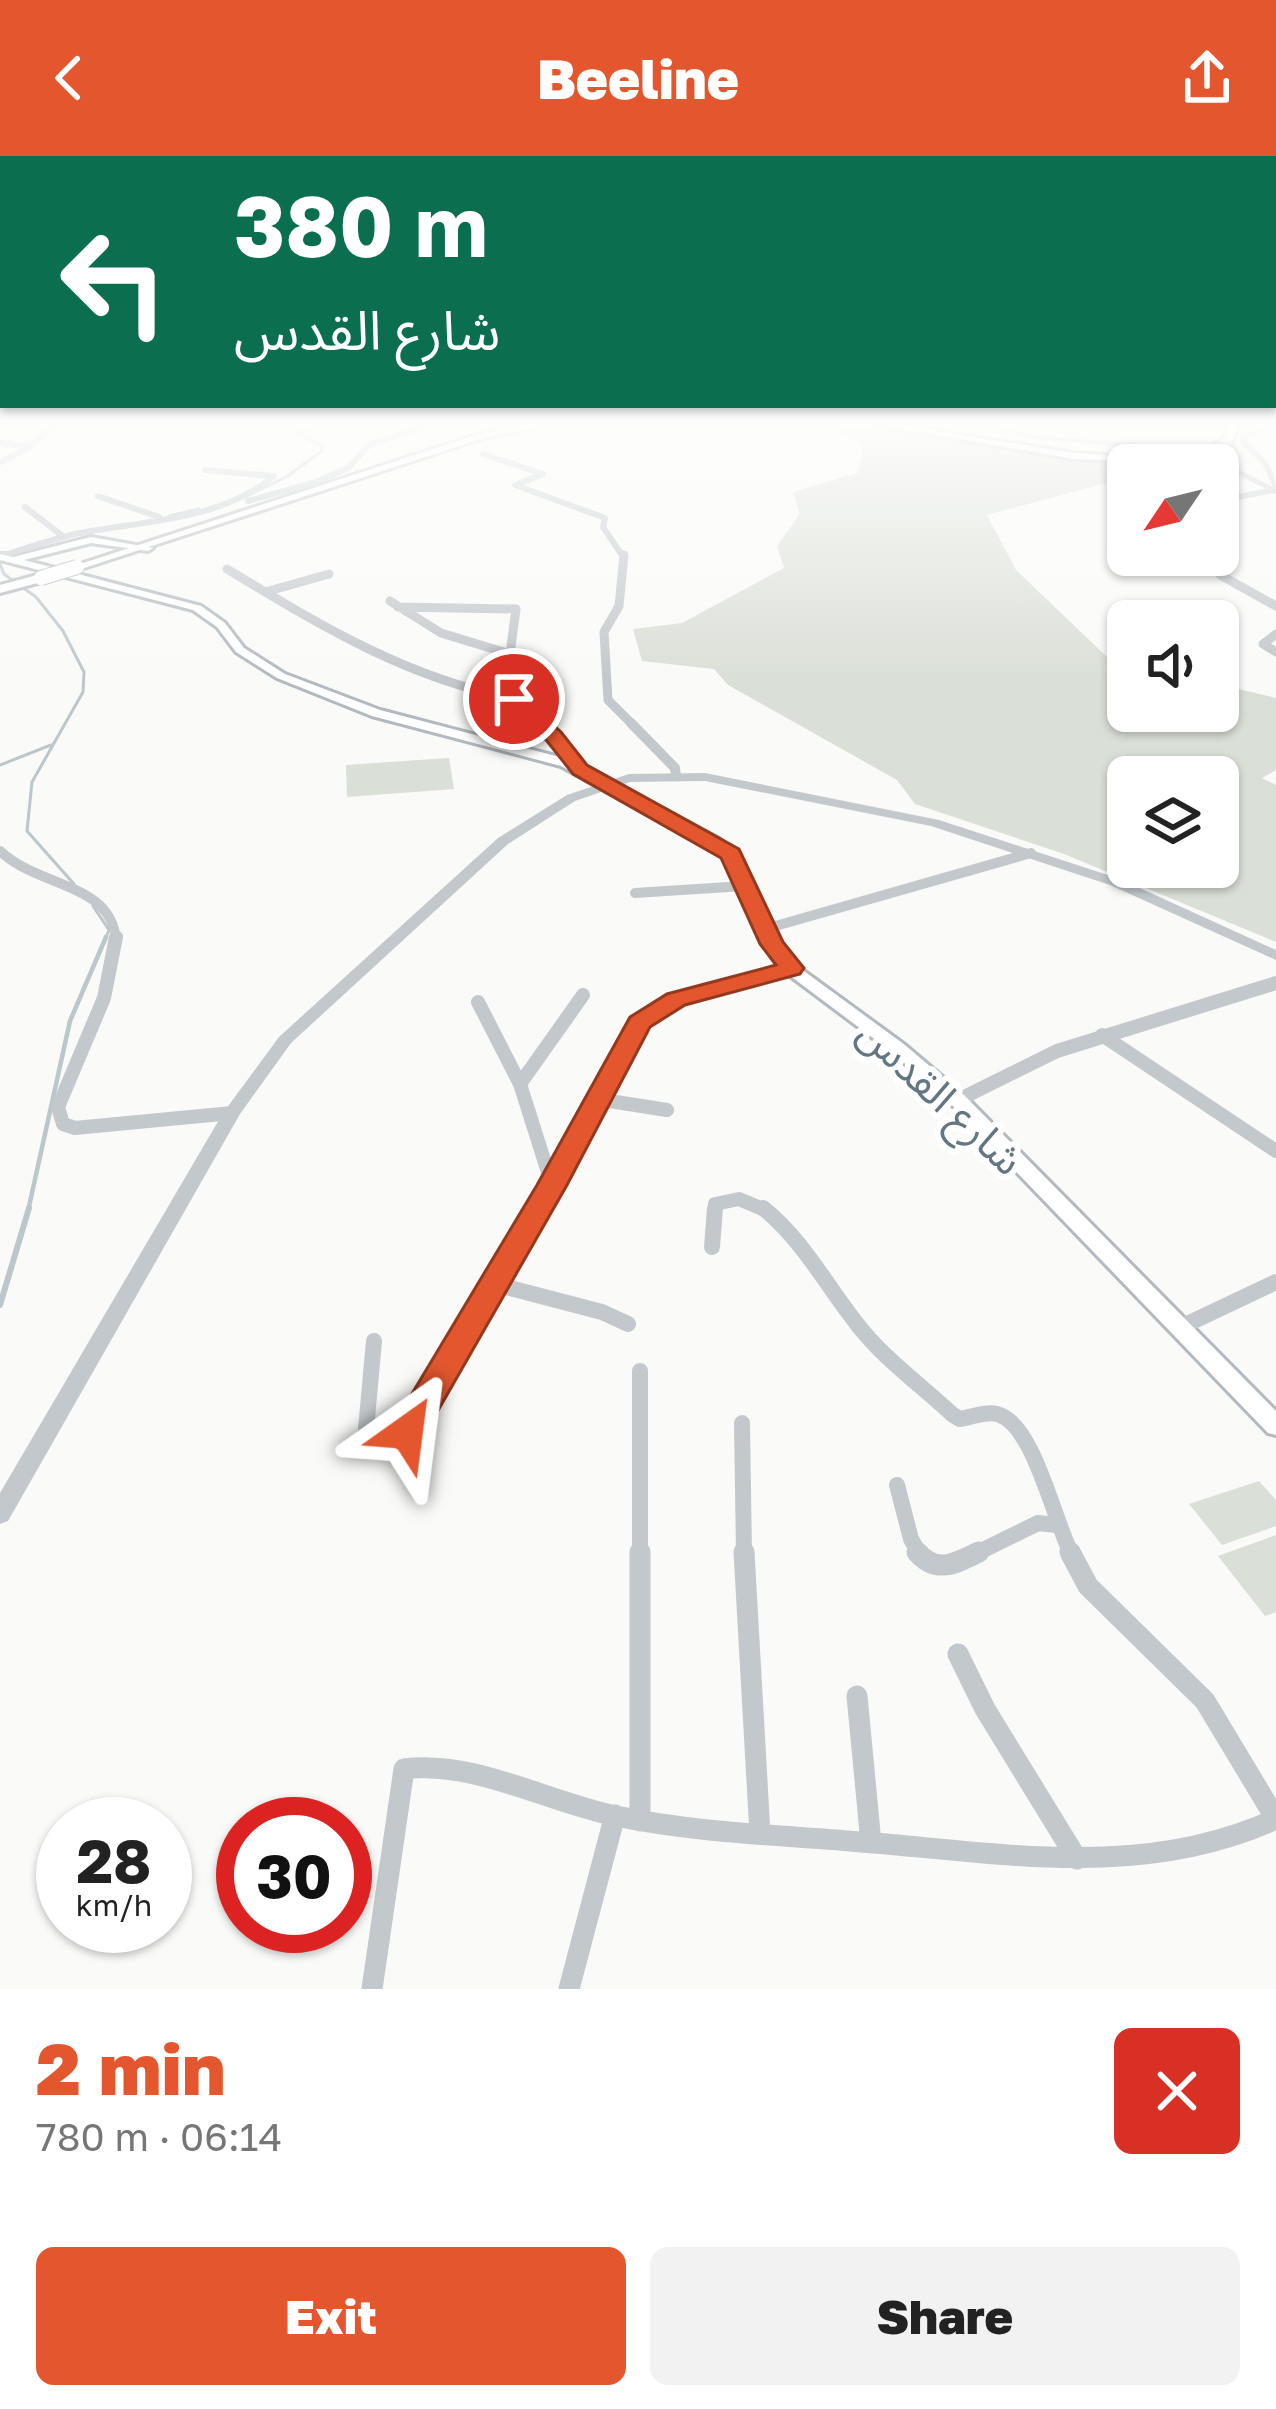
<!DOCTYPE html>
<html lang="en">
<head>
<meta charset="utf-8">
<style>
  body { margin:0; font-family:"Golos Text","Noto Sans Arabic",sans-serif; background:#f2f2f2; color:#222; height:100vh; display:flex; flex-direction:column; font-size:45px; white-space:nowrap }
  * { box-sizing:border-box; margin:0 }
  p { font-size:39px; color:#767676 }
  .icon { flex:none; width:66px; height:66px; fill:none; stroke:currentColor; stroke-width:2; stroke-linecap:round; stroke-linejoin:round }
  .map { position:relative; height:1833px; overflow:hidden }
  .side { display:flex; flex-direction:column; background:#fff; flex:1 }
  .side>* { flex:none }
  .hud { position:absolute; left:0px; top:0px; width:1278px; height:252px; box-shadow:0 3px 9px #0004; background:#0b6e4f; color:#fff; overflow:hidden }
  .needle { width:78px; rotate:235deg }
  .fabs { position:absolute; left:1107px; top:288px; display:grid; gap:24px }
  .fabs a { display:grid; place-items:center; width:132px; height:132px; border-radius:18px; background:#fff; box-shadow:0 3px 9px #0004; font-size:60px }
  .speed { position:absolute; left:36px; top:1641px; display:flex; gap:24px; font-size:60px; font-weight:700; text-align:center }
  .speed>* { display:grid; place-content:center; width:156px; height:156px; border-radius:50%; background:#fff; box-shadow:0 3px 9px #0004; line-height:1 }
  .speed small { font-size:30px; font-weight:400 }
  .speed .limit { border:18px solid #d22; background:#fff; color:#111 }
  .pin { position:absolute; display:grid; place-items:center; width:102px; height:102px; color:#fff; margin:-51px; border:6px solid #fff; border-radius:50%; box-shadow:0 3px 12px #0007 }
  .me { position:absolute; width:132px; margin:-66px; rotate:31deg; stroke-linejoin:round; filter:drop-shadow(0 0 9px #0008) }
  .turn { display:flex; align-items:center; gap:42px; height:252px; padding:0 36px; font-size:54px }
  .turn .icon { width:156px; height:156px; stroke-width:2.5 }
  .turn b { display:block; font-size:84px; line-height:102px }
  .round { display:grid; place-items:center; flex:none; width:126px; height:126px; border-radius:18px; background:#f2f2f2 }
  .overview { display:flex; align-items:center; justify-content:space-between; height:204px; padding:0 36px }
  h1 { font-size:72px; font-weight:800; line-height:90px; color:#e4572e }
  .primary-button { display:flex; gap:24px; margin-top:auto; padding:24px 36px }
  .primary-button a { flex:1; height:138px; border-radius:18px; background:#e4572e; color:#fff; font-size:48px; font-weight:800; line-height:138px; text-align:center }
  .primary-button a+a { background:#f2f2f2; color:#222 }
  header { display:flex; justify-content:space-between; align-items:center; height:156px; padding:0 36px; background:#e4572e; color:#fff; font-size:54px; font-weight:800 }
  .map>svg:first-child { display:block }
  .green { fill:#dadfd7; fill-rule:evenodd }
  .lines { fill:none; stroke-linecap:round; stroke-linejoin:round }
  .stream-far2 { stroke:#bbc7cb; stroke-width:3 }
  .stream-far1 { stroke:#bbc7cb; stroke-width:4.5 }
  .stream { stroke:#bbc7cb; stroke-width:6 }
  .secondary-casing { stroke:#b3babf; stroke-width:6 }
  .primary-casing { stroke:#b5babe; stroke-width:6 }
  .minor-far5 { stroke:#c3c8cc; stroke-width:6 }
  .minor-far4 { stroke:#c3c8cc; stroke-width:9 }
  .minor-far3 { stroke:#c3c8cc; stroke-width:10 }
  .minor-far2 { stroke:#c3c8cc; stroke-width:14 }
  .minor-far1 { stroke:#c3c8cc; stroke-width:16 }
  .minor { stroke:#c3c8cc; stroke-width:21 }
  .tertiary { fill:#c3c8cc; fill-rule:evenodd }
  .secondary { fill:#fff; fill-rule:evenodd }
  .primary { fill:#fff; fill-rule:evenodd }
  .primary-bridge-far1-casing { stroke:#b5babe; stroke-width:14; stroke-linecap:butt }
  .primary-bridge-casing { stroke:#b5babe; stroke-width:16; stroke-linecap:butt }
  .primary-bridge-far1 { stroke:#fff; stroke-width:10 }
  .primary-bridge { stroke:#fff; stroke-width:14 }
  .route { fill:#e4572e; stroke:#94391e; stroke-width:3 }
  .labels { text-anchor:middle; stroke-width:12; stroke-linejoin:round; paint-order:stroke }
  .street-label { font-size:42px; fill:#657683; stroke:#fff }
</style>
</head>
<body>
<header><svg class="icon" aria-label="back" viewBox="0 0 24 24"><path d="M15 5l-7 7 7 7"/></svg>Beeline<svg class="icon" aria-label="share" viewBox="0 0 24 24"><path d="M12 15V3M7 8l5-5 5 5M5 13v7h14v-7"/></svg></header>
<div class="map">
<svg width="1276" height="1833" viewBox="0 0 1276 1833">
  <rect width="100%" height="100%" fill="#fafaf8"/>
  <path class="green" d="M 829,271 L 879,271 L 1086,305 L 1211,303 L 1239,324 L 1218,324 L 1218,309 L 1128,309 L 1128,327 L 1106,327 L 987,359 L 1016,414 L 1107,501 L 1128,506 L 1128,555 L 1218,555 L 1218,528 L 1276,542 L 1276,614 L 1262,622 L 1276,629 L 1276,786 L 1064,698 L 915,648 L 897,624 L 728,529 L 714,513 L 642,505 L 633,473 L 682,467 L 784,412 L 777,390 L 800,358 L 793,336 L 858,317 L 864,290 ZM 1128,621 L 1218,621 L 1218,711 L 1128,711 Z
    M 449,602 L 454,633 L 347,641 L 346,609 Z
    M 1259,1325 L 1276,1344 L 1276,1370 L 1222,1389 L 1189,1348 Z
    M 1276,1379 L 1276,1456 L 1265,1460 L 1218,1400 Z"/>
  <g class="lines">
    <path class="stream-far2" d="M 243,342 L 286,321 L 322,295 L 322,290 L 296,277 L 334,268
      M 169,360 L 199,353
      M 0,408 L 4,418 L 36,441 L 63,475 L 84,516 L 83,536 L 32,626 L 27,675 L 74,728
      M 0,609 L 51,589
      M 93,750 L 109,774 L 105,784"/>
    <path class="stream-far1" d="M 28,1055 L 70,865 L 106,781"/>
    <path class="stream" d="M 0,1149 L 29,1052"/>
    <defs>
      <path id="secondary" d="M 91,381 L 153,392 L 148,395 L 91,387 L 24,404 L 201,450 L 225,467 L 244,492 L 285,518 L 380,554 L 571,604 L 719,683 L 738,698 L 780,787 L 797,810 L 905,889 L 965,940 L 1276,1255 L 1276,1279 L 1268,1277 L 951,948 L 893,897 L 785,816 L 764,788 L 725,700 L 561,610 L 372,560 L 277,522 L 236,496 L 217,471 L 193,454 L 0,404 L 0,398 L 13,401 Z"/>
      <path id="primary" d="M 534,268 L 552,268 L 484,282 L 81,413 L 71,411 L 479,278 Z
        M 874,268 L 893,268 L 1074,297 L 1166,303 L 1161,306 L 1074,303 Z
        M 1229,268 L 1238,268 L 1232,286 L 1227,289 L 1222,286 Z
        M 41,418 L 45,419 L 45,425 L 0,437 L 0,429 Z"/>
    </defs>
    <use href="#secondary" class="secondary-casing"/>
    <use href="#primary" class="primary-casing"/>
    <path class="minor-far5" d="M 0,287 L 30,291
      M 483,298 L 543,318 L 515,329 L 605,362 L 603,371 L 624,402
      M 0,306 L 30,291 L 55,268
      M 98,340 L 159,361
      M 248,345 L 316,326 L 348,312 L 369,289 L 433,268
      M 1218,345 L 1273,334
      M 25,351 L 64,381
      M 1197,399 L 1200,402
      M 0,401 C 23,393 47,385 71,379 C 140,364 217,367 274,320 L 205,314"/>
    <path class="minor-far4" d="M 624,399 L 619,450 L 604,476 L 608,544 L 634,570
      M 1197,399 L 1222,420 L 1276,450
      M 0,401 L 6,399
      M 227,413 C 320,469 406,522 514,543
      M 265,436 L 329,418
      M 390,445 L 441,477 L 510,498 L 514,543 L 543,570
      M 398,451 L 516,453 L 510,498
      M 1276,478 L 1263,488 L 1276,496"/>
    <path class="minor-far3" d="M 540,567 L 579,613
      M 631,567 L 675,612 L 676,620
      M 0,695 C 39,732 111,726 116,784
      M 635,737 L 744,730
      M 765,773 L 1031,697"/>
    <path class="minor-far2" d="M 116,781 L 104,842 L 58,951 L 63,968 L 75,972 L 232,957
      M 478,846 L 520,928
      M 1102,879 L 1276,995
      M 597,943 L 667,954
      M 958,944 L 1057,895 L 1276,827
      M 552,1029 L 520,928 L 583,839
      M 537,1055 L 639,867 L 676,844 L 791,813
      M 715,1055 L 715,1048 L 739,1043 L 767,1055"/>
    <path class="minor-far1" d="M 763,1052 C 803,1084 826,1129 857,1168 C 883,1202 922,1230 953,1259 L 960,1263 C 972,1261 986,1255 997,1258 C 1034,1267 1054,1366 1072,1399
      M 712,1091 L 715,1052
      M 495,1128 L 602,1156 L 628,1168
      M 1181,1171 L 1276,1126
      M 374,1185 L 366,1273 C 379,1287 391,1284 407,1276 L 539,1052
      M 640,1215 L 640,1399
      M 742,1267 L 744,1399
      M 897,1329 L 911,1383 L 920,1399
      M 973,1399 L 1038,1367 L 1056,1369"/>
    <path class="minor" d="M 640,1396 L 640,1665
      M 744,1396 L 760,1678
      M 917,1396 C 937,1419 956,1407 979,1396
      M 1070,1396 L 1088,1430 L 1205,1545 L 1276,1663
      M 958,1498 L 985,1553 L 1077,1703
      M 857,1540 L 871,1687
      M 372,1833 L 404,1613 C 473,1604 548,1646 616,1660 C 697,1677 780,1679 862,1686 C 1002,1697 1143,1724 1276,1663
      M 569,1833 L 615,1659"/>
    <path class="tertiary" d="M 975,268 L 986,268 L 1033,279 L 1198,293 L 1273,331 L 1263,309 L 1241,288 L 1240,280 L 1268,268 L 1276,268 L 1248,281 L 1248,286 C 1268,305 1276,313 1276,338 L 1196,297 L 1033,283 Z
      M 705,617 L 939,664 L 1120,723 L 1276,794 L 1276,804 L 1110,729 L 931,670 L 705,625 L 630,626 L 575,645 L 508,688 L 291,887 L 240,958 L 8,1365 L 0,1368 L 0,1337 L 223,957 L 279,881 L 498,682 L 567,639 L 629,618 Z"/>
    <use href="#secondary" class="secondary"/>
    <use href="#primary" class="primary"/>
    <defs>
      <path id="primary-bridge-far1" d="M 1161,303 L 1210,297 L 1227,286"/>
      <path id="primary-bridge" d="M 41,422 L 77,411"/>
    </defs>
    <use href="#primary-bridge-far1" class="primary-bridge-far1-casing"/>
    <use href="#primary-bridge" class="primary-bridge-casing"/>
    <use href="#primary-bridge-far1" class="primary-bridge-far1"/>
    <use href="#primary-bridge" class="primary-bridge"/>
  </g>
  <linearGradient id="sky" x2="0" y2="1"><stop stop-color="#96bcdc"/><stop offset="0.51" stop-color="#fdfdfc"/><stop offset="1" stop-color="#fdfdfc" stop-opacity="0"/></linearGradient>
  <rect width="1276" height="524" fill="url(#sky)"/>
  <path class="route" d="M 507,539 L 520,539 L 561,576 L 587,609 L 739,693 L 783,786 L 804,812 L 800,818 L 685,849 L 650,871 L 567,1029 L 420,1286 L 407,1290 L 394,1286 L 389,1276 L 537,1029 L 630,861 L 667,838 L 776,809 L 760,788 L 721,702 L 573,618 L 547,585 L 507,547 Z"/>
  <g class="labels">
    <g class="street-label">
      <text transform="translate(941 940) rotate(43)" y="15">شارع القدس</text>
    </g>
  </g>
</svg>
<div class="fabs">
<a><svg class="needle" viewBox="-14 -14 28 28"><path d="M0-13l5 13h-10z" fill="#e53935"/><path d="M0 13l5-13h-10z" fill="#767676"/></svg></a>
<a><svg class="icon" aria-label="sound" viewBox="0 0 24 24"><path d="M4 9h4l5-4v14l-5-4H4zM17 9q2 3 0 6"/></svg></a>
<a><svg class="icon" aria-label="layers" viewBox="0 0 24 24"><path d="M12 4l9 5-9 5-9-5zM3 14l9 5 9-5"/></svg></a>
</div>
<div class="speed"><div>28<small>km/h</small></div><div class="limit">30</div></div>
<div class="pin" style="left:514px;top:543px;background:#d93025"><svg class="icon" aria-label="arrive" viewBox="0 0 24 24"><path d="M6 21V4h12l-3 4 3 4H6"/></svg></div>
<svg class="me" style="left:407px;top:1276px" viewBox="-20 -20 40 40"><path d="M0-17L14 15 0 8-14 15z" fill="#e4572e" stroke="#fff" stroke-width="4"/></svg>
<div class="hud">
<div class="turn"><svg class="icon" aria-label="left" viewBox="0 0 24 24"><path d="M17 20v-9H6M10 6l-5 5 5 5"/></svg><div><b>380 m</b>شارع القدس</div></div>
</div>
</div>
<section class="side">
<div class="overview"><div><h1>2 min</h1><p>780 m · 06:14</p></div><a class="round" style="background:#d93025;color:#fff"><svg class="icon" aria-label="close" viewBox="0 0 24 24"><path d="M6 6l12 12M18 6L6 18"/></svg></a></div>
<div class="primary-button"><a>Exit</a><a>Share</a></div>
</section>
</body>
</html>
